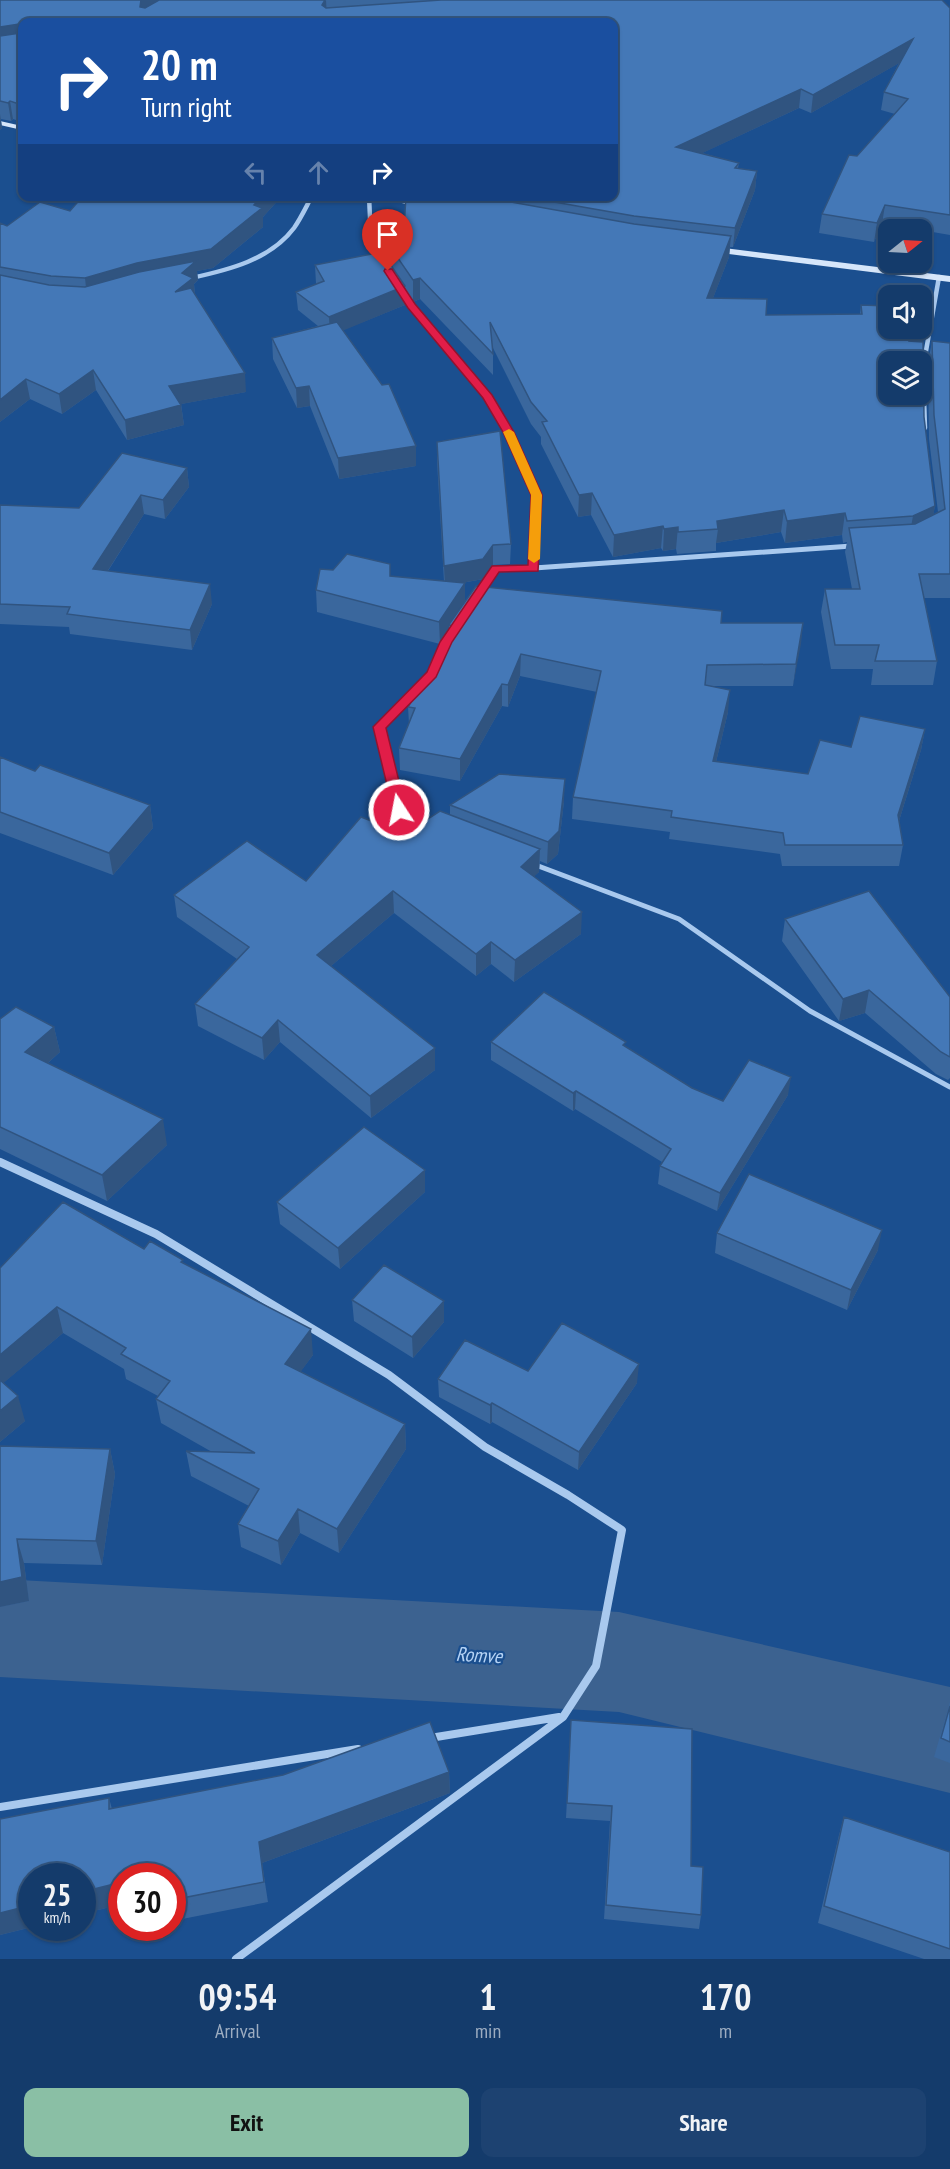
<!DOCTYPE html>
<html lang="en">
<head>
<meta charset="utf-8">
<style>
  body { margin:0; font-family:"PT Sans Narrow",sans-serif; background:#1d4271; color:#f1f3f6; height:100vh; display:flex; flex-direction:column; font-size:22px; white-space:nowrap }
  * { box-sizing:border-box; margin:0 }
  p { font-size:20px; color:#9dadc1 }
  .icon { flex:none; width:33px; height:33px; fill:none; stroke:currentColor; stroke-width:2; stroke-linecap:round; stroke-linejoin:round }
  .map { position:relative; height:1959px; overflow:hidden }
  .side { display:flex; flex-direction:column; background:#143b6b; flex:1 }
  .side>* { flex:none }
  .guide { position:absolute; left:18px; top:18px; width:600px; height:183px; border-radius:12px; box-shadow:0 2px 4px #0004,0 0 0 2px #33557e; background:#1a4fa0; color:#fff; overflow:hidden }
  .needle { width:39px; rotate:72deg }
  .fabs { position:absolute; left:878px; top:219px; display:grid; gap:12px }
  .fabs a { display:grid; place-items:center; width:54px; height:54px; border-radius:12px; background:#143b6b; box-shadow:0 2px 4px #0004,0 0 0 2px #33557e; font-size:30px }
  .speed { position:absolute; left:18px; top:1863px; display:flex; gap:12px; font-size:30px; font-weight:700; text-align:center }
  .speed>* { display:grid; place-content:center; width:78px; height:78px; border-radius:50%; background:#143b6b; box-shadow:0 2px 4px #0004,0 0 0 2px #33557e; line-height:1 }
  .speed small { font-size:15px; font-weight:400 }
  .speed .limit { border:9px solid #d22; background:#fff; color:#111 }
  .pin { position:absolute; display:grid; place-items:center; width:51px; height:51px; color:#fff; margin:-62px -26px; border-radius:50% 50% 50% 0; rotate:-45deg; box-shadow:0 0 6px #0007 }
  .pin .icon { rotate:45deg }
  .me { position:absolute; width:66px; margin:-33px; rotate:349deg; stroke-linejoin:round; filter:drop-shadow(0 0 4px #0008) }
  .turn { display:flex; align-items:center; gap:21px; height:126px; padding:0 24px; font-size:27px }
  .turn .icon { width:78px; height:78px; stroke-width:2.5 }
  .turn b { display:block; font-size:42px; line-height:51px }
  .lanes { display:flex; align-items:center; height:57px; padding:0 24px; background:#0003; justify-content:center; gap:30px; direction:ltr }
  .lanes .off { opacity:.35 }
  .eta { display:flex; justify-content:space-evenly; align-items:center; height:102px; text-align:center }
  .eta b { font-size:36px; font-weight:600; line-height:42px }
  .cta { display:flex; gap:12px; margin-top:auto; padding:12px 24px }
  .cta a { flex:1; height:69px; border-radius:12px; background:#8abfa5; color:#111; font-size:24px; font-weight:600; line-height:69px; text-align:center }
  .cta a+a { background:#1d4271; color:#f1f3f6 }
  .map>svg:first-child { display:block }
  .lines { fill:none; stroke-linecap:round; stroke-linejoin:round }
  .river { fill:#3c6290; fill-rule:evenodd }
  .minor-far2 { stroke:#a9c9ee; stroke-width:4.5 }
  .minor-far1 { stroke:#a9c9ee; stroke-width:5 }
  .minor { stroke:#a9c9ee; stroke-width:8 }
  .secondary { fill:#d6e6fa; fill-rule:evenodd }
  .wall { fill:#3a679d }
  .shaded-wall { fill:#305480 }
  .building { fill:#4478b7; stroke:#305480; stroke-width:1.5; fill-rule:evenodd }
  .route { fill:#e11d48; stroke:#92132f; stroke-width:1.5 }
  .slow { fill:#f59e0b }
  .labels { text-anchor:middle; stroke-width:4.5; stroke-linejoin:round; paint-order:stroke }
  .near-water-label { font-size:20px; font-style:italic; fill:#b5d3f5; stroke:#1b4f8f }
</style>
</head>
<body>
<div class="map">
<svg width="950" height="1959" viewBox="0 0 950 1959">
  <rect width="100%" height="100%" fill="#1b4f8f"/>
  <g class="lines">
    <path class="river" d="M 0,1579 L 619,1612 L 950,1687 L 950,1793 L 619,1712 L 0,1677 Z"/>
    <path class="minor-far2" d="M 369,196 L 371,239 L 381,260
      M 191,278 C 228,270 270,260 294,228 C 301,218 306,207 312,196
      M 401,291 L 488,397 L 509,432 L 534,488
      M 925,428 L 923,368 L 939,277"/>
    <path class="minor-far1" d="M 534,568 L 852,546
      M 480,591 L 496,569 L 534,568 L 537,495 L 533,486
      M 439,657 L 453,632
      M 427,679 L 379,727 L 399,810 L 431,824
      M 533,864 L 679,919 L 810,1011 L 950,1087"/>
    <path class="minor" d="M 0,1162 L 156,1234 L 389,1375 L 485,1447 L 568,1495 L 622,1530 L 596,1666 L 563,1717 L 236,1959
      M 430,1738 L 559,1717
      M 0,1807 L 358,1749"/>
    <path class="secondary" d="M 0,121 L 22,126 L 22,130 L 0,125 Z
      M 370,196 C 387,196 410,195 424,204 L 420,207 Z
      M 716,247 L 950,276 L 950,282 L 713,252 L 713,248 Z"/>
  </g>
  <path class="wall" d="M 0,0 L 942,0 L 950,8 L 950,235 L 921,230 L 882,224 L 874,242 L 819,233 L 822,214 L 857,156 L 895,114 L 881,110 L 884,92 L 899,63 L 811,113 L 799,108 L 702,153 L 739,163 L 738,168 L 757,171 L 755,190 L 733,247 L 730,247 L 729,257 L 713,298 L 766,315 L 860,314 L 861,305 L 888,328 L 915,328 L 911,341 L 924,417 L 935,506 L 933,515 L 938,512 L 929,439 L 928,364 L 932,341 L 950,343 L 950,598 L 924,598 L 937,661 L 933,685 L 871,685 L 873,669 L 831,669 L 821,612 L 825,589 L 852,589 L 845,552 L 847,542 L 843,543 L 842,535 L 785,543 L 781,532 L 716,543 L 716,551 L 677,554 L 676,549 L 663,551 L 661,548 L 613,557 L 591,515 L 578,517 L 541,444 L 541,437 L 531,424 L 493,348 L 493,375 L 420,299 L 413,302 L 405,288 L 405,305 L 343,330 L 416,446 L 416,466 L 339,479 L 310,406 L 297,408 L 273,359 L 272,338 L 318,326 L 298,310 L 296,292 L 316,284 L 315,265 L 392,268 L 391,248 L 403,245 L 406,196 L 614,196 L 22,22 L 22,122 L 13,119 L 11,121 L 1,119 L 2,128 L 0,130 Z
    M 83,196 L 282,196 L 263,217 L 263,227 L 213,268 L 197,271 L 198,280 L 194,284 L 195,295 L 246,392 L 181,404 L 184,425 L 127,440 L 96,390 L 62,414 L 30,399 L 0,422 L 0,223 L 7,226 L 70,211 Z
    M 437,442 L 511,544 L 510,564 L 493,565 L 483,579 L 462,583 L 465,583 L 465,602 L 721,623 L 803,623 L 793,686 L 710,686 L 728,712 L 716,762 L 808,774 L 851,747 L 925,729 L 921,750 L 899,821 L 903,845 L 899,866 L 782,866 L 780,854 L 669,839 L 670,832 L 572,819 L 573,797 L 597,692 L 520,676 L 508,707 L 502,706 L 460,781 L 400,770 L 399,748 L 409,724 L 408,707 L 449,640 L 449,630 L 440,644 L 317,612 L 316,590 L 390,576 L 444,581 L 437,461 Z
    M 187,468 L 189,487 L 165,519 L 144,514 L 108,571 L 212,604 L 192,650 L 70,634 L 69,627 L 0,624 L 0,505 L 79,508 Z
    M 0,757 L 35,771 L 150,805 L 153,828 L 113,875 L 0,833 Z
    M 564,801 L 558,854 L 547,864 L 540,861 L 539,872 L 534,876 L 581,934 L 514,982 L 491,964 L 476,976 L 394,913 L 331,966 L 435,1048 L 435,1070 L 371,1118 L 280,1042 L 264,1060 L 198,1026 L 195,1004 L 237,959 L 177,917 L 174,895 L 306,881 L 405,834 L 450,815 L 450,805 Z
    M 785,919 L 950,997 L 950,1078 L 948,1080 L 936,1074 L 865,1013 L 839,1021 L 782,941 Z
    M 0,1019 L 54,1027 L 60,1052 L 48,1063 L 167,1145 L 107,1201 L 0,1149 Z
    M 491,1042 L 625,1047 L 692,1088 L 723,1101 L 788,1095 L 717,1211 L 658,1184 L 660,1166 L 662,1162 L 575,1109 L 573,1111 L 491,1060 Z
    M 425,1192 L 340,1269 L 280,1224 L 277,1202 Z
    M 717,1233 L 878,1250 L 847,1310 L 715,1253 Z
    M 144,1249 L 184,1263 L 313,1355 L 300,1372 L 405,1424 L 406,1449 L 339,1553 L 300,1533 L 281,1565 L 241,1547 L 238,1524 L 249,1506 L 191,1476 L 186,1451 L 212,1452 L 161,1423 L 156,1399 L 158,1396 L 126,1379 L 124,1369 L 63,1333 L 3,1383 L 25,1421 L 0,1442 L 0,1268 Z
    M 352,1300 L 444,1301 L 444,1322 L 413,1358 L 354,1321 Z
    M 528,1371 L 637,1383 L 578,1470 L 492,1422 L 490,1424 L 439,1397 L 438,1379 Z
    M 0,1446 L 110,1449 L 115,1474 L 102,1565 L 24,1563 L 29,1601 L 0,1607 Z
    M 950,1702 L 950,1763 L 934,1757 Z
    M 571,1720 L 691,1866 L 701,1915 L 699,1929 L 604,1919 L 610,1821 L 566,1818 Z
    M 449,1772 L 450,1793 L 262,1863 L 268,1902 L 172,1921 L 172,1876 L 122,1876 L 122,1904 L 82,1914 L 82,1876 L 32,1927 L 0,1935 L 0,1819 L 109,1798 L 112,1809 Z
    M 844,1817 L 950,1852 L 950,1959 L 924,1959 L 818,1923 L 839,1835 Z"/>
  <path class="shaded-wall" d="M 141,0 L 173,0 L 142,22 L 140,7 Z
    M 326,0 L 327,18 L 322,5 Z
    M 19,24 L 22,43 L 0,46 L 0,27 Z
    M 913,39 L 910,57 L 811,113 L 813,95 Z
    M 801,89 L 799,108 L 675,166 L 676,147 Z
    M 10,101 L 13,119 L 11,121 L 8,103 Z
    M 0,114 L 2,128 L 0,130 Z
    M 757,171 L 755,190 L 733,247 L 735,228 Z
    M 262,196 L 282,196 L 263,217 L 263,227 L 213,268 L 197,271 L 198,280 L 194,284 L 195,297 L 87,297 L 85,278 L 254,205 Z
    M 885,205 L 882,224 L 874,242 L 877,223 Z
    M 731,236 L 729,257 L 705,319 L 707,298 Z
    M 420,278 L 420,299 L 413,302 L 413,280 Z
    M 405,286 L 405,305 L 330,336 L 329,317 Z
    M 912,328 L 915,328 L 906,362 L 909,341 Z
    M 93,370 L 96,390 L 62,414 L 59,394 Z
    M 245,373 L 246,392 L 171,406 L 169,386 Z
    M 26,379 L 30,399 L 0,422 L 0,400 Z
    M 309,386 L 310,406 L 297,408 L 296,388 Z
    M 181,405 L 184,425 L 127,440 L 125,420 Z
    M 416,446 L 416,466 L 339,479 L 338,458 Z
    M 187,468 L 189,487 L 165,519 L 163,500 Z
    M 592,493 L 591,515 L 578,517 L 579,495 Z
    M 141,495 L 144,514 L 96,589 L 93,569 Z
    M 935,506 L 931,528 L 909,538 L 913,516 Z
    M 784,510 L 781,532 L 716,543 L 718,529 L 717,521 Z
    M 845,513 L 842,535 L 785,543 L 787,521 Z
    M 663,526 L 661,548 L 613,557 L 614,535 Z
    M 678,527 L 676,549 L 663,551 L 664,529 Z
    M 493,545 L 493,565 L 483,579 L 445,586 L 444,566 Z
    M 465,583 L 465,606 L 449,625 L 449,630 L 440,644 L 439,622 Z
    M 210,584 L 212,604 L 192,650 L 190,630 Z
    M 803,623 L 801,644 L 793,686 L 796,664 Z
    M 521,654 L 520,676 L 508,707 L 508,685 Z
    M 502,684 L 502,706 L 460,781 L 460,759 Z
    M 730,690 L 728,712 L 711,783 L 713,761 Z
    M 925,729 L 921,750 L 894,837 L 898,815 Z
    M 565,779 L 564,801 L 558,854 L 547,864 L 548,842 Z
    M 150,805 L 153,828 L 113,875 L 109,853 Z
    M 540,849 L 539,872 L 521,889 L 521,867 Z
    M 393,891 L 394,913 L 318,977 L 317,955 Z
    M 582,912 L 581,934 L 514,982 L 515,960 Z
    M 491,942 L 491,964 L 476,976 L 476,954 Z
    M 869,990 L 865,1013 L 839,1021 L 843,999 Z
    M 278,1020 L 280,1042 L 264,1060 L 262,1038 Z
    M 54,1027 L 60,1052 L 31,1078 L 25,1052 Z
    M 435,1048 L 435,1070 L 371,1118 L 370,1096 Z
    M 791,1077 L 788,1095 L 717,1211 L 720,1193 Z
    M 576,1091 L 575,1109 L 573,1111 L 573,1093 Z
    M 163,1119 L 167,1145 L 107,1201 L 102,1175 Z
    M 425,1170 L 425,1192 L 340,1269 L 338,1248 Z
    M 882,1230 L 878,1250 L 847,1310 L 851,1290 Z
    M 444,1301 L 444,1322 L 413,1358 L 412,1337 Z
    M 57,1307 L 63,1333 L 0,1386 L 0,1355 Z
    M 311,1329 L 313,1355 L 288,1389 L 285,1364 Z
    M 639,1364 L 637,1383 L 578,1470 L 579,1452 Z
    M 18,1396 L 25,1421 L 0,1442 L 0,1411 Z
    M 492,1403 L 492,1422 L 490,1424 L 490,1405 Z
    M 405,1424 L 406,1449 L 339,1553 L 337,1529 Z
    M 110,1449 L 115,1474 L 102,1565 L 96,1541 Z
    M 298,1509 L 300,1533 L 281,1565 L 278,1541 Z
    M 17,1539 L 24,1563 L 29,1601 L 0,1607 L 0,1582 Z
    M 449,1772 L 450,1793 L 262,1863 L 268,1902 L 259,1842 Z
    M 122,1882 L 122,1904 L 82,1914 L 82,1892 Z
    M 32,1905 L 32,1927 L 0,1935 L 0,1913 Z"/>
  <path class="building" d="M 0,0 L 141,0 L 140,7 L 145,8 L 159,0 L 325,0 L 322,5 L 326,8 L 441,0 L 942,0 L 950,8 L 950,215 L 885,205 L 877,223 L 822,214 L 849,155 L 857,156 L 908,99 L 884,92 L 913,39 L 813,95 L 801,89 L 676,147 L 739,163 L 735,168 L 757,171 L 735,228 L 634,216 L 520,196 L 614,196 L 614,22 L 22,22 L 22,27 L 19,24 L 0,27 Z
    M 22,29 L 22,105 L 10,101 L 8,103 L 0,101 L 0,36 L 20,33 Z
    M 83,196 L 262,196 L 254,205 L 262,208 L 211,249 L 137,263 L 85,278 L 51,276 L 0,267 L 0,223 L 7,226 L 40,202 L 70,211 Z
    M 406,196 L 477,196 L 634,224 L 731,236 L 707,298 L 767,299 L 766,315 L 862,314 L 861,305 L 888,306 L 888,328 L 912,328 L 909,341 L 923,342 L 924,417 L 935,506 L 913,516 L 847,521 L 845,513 L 787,521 L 784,510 L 717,521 L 718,529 L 678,532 L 678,527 L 664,529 L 663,526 L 614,535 L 592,493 L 579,495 L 542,422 L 547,421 L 531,402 L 490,322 L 493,354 L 420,278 L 413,280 L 391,248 L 403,245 ZM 888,362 L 921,362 L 921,394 L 888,394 Z
    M 382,252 L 405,286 L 329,317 L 296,292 L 324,281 L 315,265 Z
    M 196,261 L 182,273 L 193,278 L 175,292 L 191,288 L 245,373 L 169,386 L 181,405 L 125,420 L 93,370 L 59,394 L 26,379 L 0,400 L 0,275 L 49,285 L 85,287 L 139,272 Z
    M 337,322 L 382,385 L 389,384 L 416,446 L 338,458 L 309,386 L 296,388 L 272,338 Z
    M 932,341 L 950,343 L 950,574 L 919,574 L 937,661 L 875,661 L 879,645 L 835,645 L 825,589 L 860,589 L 849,528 L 915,524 L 945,509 L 934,415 Z
    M 500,431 L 511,544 L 493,545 L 483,559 L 444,566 L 437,442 Z
    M 122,453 L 187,468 L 163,500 L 141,495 L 93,569 L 210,584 L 190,630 L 67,614 L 70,607 L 0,604 L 0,505 L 79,508 Z
    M 347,554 L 390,564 L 390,576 L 465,583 L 439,622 L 316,590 L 320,569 L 333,570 Z
    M 476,586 L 722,611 L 721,623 L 803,623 L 796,664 L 707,665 L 705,685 L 730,690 L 713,761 L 808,774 L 820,740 L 851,747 L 860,716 L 925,729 L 898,815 L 903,845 L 785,845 L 783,833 L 671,817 L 672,811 L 573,797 L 601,671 L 521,654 L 508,685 L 502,684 L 460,759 L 399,748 L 415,708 L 408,707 L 457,627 L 449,625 L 450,623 Z
    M 0,757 L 35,771 L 40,765 L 150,805 L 109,853 L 0,812 Z
    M 499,774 L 565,779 L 559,831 L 548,842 L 450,805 Z
    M 440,811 L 540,849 L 521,867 L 582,912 L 515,960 L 491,942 L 476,954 L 393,891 L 317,955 L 435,1048 L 370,1096 L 278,1020 L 262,1038 L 195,1004 L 249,947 L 174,895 L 247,841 L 306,881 L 361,817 L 405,834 Z
    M 869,891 L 950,997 L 950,1057 L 941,1052 L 869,990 L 843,999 L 785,919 Z
    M 544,992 L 626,1042 L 623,1045 L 692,1088 L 723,1101 L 749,1060 L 791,1077 L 720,1193 L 660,1166 L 671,1149 L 576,1091 L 573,1093 L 491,1042 Z
    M 16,1007 L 54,1027 L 25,1052 L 163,1119 L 102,1175 L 0,1127 L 0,1019 Z
    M 364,1127 L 425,1170 L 338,1248 L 277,1202 Z
    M 749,1174 L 882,1230 L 851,1290 L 717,1233 Z
    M 63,1202 L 144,1249 L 150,1241 L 183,1260 L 181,1262 L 311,1329 L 285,1364 L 405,1424 L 337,1529 L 298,1509 L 278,1541 L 238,1524 L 259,1489 L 186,1451 L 255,1453 L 156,1399 L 170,1381 L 121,1354 L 126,1348 L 57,1307 L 0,1355 L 0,1268 Z
    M 384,1265 L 444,1301 L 412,1337 L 352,1300 Z
    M 562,1323 L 639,1364 L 579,1452 L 492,1403 L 490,1405 L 438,1379 L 465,1340 L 528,1371 Z
    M 0,1380 L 18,1396 L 0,1411 Z
    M 0,1446 L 110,1449 L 96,1541 L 17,1539 L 22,1577 L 0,1582 Z
    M 950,1706 L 950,1742 L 941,1738 Z
    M 571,1720 L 692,1729 L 691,1866 L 703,1867 L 701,1915 L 606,1905 L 612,1806 L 567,1803 Z
    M 430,1722 L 449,1772 L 259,1842 L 264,1882 L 172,1900 L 172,1876 L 122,1876 L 122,1882 L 82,1892 L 82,1876 L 32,1876 L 32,1905 L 0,1913 L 0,1819 L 109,1798 L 109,1809 L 283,1775 Z
    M 844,1817 L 950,1852 L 950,1949 L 824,1906 Z"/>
  <path class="route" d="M 385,269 L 392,269 L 415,304 L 492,395 L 514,432 L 542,495 L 538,571 L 499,572 L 452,642 L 436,677 L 386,728 L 406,810 L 399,815 L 393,810 L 373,727 L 427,672 L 440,642 L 492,566 L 528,565 L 531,495 L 503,432 L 483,398 L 408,308 L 384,271 Z"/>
  <path class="slow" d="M 509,429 L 514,432 L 542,495 L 540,559 L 534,563 L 528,559 L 531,495 L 503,432 Z"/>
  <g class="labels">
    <g class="near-water-label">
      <text transform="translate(479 1655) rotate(3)" y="7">Romve</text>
    </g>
  </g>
</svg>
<div class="fabs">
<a><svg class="needle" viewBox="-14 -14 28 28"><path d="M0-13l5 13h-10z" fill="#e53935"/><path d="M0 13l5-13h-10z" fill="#9dadc1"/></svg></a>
<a><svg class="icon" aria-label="sound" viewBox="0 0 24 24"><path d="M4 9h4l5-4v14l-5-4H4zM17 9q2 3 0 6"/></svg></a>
<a><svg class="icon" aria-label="layers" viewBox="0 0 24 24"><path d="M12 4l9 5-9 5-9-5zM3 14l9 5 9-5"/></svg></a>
</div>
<div class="speed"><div>25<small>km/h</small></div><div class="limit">30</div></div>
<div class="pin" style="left:388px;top:271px;background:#d93025"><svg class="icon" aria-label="arrive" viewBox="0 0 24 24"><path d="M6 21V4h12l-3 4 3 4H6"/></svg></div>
<svg class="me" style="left:399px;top:810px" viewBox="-20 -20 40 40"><circle r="17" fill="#e11d48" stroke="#fff" stroke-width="3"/><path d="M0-11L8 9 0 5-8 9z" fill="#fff"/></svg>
<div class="guide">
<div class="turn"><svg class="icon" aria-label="right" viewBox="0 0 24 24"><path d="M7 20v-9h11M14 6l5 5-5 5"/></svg><div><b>20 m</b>Turn right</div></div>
<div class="lanes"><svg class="icon off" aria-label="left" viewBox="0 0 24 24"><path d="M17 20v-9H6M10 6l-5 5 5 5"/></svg><svg class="icon off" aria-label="ahead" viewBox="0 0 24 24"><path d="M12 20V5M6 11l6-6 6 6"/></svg><svg class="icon" aria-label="right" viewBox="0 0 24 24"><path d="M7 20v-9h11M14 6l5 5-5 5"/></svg></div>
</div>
</div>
<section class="side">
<div class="eta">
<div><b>09:54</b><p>Arrival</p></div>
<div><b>1</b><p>min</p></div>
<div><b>170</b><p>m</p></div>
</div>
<div class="cta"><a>Exit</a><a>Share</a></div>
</section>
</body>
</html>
